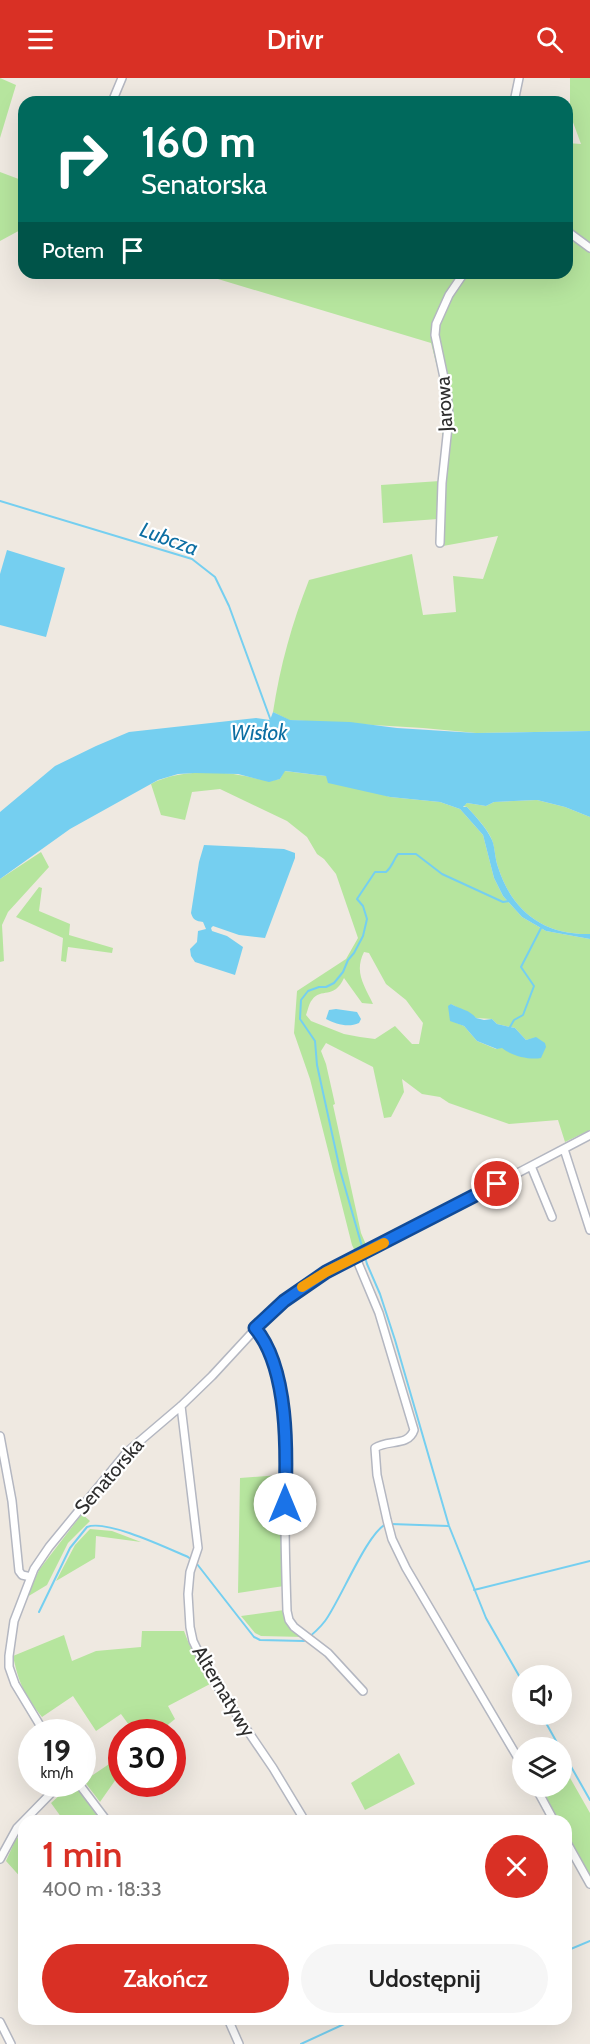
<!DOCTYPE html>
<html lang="pl">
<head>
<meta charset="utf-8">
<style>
  body { margin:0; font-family:Cabin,sans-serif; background:#f6f6f6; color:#222; height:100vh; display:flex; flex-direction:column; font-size:22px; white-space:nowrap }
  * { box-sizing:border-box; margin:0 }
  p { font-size:20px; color:#767676 }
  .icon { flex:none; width:33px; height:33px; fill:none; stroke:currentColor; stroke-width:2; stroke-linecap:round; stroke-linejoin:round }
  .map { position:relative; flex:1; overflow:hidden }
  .side { position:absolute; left:18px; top:1737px; width:554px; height:210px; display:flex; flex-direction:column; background:#fff; border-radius:18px; box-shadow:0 6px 24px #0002 }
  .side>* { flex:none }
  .guide { position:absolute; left:18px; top:18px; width:555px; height:183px; border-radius:18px; box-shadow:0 6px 24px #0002; background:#00695c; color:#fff; overflow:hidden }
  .tools { position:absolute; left:512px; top:1587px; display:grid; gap:12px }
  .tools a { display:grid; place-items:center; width:60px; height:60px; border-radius:50%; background:#fff; box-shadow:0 6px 24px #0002; font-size:30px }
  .speed { position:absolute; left:18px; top:1641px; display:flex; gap:12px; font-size:30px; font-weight:700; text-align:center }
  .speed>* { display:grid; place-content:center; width:78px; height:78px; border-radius:50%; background:#fff; box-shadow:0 6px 24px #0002; line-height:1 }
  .speed small { font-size:15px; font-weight:400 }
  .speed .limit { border:9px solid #d22; background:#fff; color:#111 }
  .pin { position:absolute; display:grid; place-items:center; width:51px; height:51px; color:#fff; margin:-26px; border:3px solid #fff; border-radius:50%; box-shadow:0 2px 6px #0007 }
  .me { position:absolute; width:66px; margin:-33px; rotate:0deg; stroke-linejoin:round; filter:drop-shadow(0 0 4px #0008) }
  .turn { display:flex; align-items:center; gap:21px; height:126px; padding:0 24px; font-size:27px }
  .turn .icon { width:78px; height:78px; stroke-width:2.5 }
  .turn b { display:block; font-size:42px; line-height:51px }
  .then { display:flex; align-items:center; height:57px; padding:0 24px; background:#0003; gap:12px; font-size:22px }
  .round { display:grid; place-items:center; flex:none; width:63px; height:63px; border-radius:32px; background:#f6f6f6 }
  .summary { display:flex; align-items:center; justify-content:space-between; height:102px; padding:0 24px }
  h1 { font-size:36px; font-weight:600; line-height:45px; color:#d93025 }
  .primary-button { display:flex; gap:12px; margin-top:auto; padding:12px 24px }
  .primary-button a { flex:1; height:69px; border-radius:36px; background:#d93025; color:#fff; font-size:24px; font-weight:600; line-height:69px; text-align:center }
  .primary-button a+a { background:#f6f6f6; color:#222 }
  header { display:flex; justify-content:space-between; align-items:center; height:78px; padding:0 24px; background:#d93025; color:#fff; font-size:27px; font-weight:600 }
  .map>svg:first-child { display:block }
  .green { fill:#b6e59e; fill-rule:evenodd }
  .water { fill:#75cff0 }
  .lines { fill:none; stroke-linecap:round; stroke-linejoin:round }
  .stream { stroke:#75cff0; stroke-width:2 }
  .minor-casing { stroke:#b4b7c1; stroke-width:10 }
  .minor { stroke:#fff; stroke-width:7 }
  .route-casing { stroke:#114b97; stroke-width:15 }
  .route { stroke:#1a73e8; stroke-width:10 }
  .slow { stroke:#f59e0b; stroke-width:10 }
  .labels { text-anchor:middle; stroke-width:4.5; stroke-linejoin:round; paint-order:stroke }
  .street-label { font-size:20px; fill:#2e2e2e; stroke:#fff }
  .water-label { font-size:21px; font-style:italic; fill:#0d6fa3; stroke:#fff }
</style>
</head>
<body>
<header><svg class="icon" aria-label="menu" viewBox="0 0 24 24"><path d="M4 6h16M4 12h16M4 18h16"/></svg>Drivr<svg class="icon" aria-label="search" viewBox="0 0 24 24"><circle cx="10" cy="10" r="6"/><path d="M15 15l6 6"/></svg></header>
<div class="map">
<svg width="590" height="1966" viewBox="0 0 590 1966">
  <rect width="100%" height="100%" fill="#efe9e1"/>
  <path class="green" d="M 0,0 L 16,7 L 0,60 Z
    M 570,0 L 590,0 L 590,653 L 476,655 L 423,650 L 289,642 L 273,634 C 280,588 292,545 309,502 L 412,476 L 423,537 L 456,534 L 453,498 L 483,501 L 498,458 L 443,468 L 447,368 L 442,370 L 443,312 L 431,265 L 198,195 L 452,195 L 456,198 L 458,195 L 567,195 L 567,65 L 581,66 L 570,36 Z
    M 0,94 L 24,103 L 24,150 L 0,163 Z
    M 440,403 L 438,441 L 383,445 L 381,407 Z
    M 284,693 L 326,698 L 390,719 L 440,724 L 460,731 L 483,757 L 494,800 L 503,818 L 522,839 L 546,853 L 590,861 L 590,1052 L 565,1064 L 558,1042 L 509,1046 L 449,1025 L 440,1019 L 422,1016 L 402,1001 L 404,1014 L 391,1039 L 384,1040 L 373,989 L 326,965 L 321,973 L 326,986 L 335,1026 L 333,1027 L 361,1155 L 367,1169 L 356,1175 L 352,1167 L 310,1001 L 294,955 L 297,913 L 346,881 L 358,860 L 336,796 L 324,781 L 317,776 L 307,759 L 287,743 L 220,711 L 192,714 L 185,742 L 161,737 L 151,706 C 174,693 214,692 239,697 C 254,699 265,705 280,701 ZM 364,874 L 369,875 L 386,906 L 406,922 L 423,945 L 419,966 L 412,966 L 395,948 L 375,961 L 360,959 L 344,956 L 311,943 L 306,937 C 308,932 309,925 312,922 C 321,909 334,922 344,900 L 362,925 L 373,926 C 364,907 354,894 364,874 ZM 451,926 L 476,940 L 492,941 L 497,946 L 515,950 L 526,962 L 537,959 L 496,971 L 477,963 L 464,948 L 457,945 Z
    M 537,722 L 565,729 L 590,739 L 590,856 C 543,857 512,833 498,789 C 495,781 495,770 492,762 C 487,750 476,739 467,729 L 463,728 L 467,725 L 486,728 L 494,724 Z
    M 41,774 L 49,789 L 8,834 L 2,847 L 4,883 L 0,884 L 0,801 Z
    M 39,809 L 42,810 L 39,833 L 70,846 L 69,857 L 113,870 L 112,875 L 68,869 L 66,884 L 61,883 L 63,860 L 16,839 Z
    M 280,1397 L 284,1508 L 238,1515 L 240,1400 Z
    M 82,1436 L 90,1443 L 68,1465 L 47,1507 L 27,1519 L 39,1492 Z
    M 90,1451 L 112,1453 L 141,1464 L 96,1458 L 95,1480 L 56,1503 L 75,1467 Z
    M 284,1532 L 289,1549 L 304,1559 L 261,1558 L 255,1555 L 241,1538 Z
    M 142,1553 L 184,1553 L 189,1566 L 210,1606 L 168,1628 L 175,1641 L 159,1654 L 134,1654 L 121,1636 L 96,1653 L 73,1618 L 42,1639 C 24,1616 19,1606 13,1578 L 64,1557 L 72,1583 L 96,1573 L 141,1569 Z
    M 399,1675 L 415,1706 L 365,1732 L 351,1705 Z
    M 121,1678 L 121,1694 L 100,1724 L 84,1703 Z
    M 561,1684 L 590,1735 L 590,1798 L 566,1759 L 566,1743 L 557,1743 L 536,1709 L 561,1708 Z
    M 67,1706 L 74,1706 L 101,1743 L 64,1743 L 51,1725 L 62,1715 Z
    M 24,1752 L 24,1803 L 6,1783 L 15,1763 Z"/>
  <path class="water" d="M 7,472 L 65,490 L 46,559 L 0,547 L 0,496 Z
    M 273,634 L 290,642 L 350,644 L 397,650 L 476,655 L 590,653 L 590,739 L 565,729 L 537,722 L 494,724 L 486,728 L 467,725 L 463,729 L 467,729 C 476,739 486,749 492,762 C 495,769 495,781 498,789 C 512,833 543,857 590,856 L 590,861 L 546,853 L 522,839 L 503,818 L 494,800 L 483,757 L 460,731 L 440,724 L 390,719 L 328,705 L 326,698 L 285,693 L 280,701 L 269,704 L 238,696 L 195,695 L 178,696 L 158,702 L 70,751 L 0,801 L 0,734 L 55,688 L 96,668 L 129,654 L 256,640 L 270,642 Z
    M 204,767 L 284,771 L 295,775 L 295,780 L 265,860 L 239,857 L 213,848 L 211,850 L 212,853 L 227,858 L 243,869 L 235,897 L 195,884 L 191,878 L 190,871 L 197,864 L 198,853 L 206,851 L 203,844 C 196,843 193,842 191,835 L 199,784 Z
    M 451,926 C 460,931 470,932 476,940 L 484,942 L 492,941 L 497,946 L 515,950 L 526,962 L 536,959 L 545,965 L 546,969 L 541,980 C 529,982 512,978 502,970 L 497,971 L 477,963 L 464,948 L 450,943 L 448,928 Z
    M 336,931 L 357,934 L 361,941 L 359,945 C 348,950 336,946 326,941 L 329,932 Z"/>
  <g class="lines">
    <path class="stream" d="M 0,423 L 192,481 L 215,499 L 229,528 L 271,643
      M 509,823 L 503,824 L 442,796 L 416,776 L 398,776 C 393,782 393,788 386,794 L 375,794 L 357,821 L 363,828 L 367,841 L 363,858 L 354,875 L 348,882 L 343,894 L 334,905 L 326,909 L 319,909 L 308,913 L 301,922 L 300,941 L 315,963 L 317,987 L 340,1092 L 367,1186 L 380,1216 L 395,1262 L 449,1448 L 486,1540 L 522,1603
      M 510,949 L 514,942 L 523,937 L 534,908 L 521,889 L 541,850
      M 391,1446 L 448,1448
      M 474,1512 L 590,1483
      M 39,1534 L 70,1470 L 87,1449 C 106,1441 167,1470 188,1479 L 197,1486 L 254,1559 L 260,1562 L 304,1563 C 312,1557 319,1551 325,1543 C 340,1523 367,1455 386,1446
      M 541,1636 L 560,1670
      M 561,1671 L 590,1722
      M 97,1736 L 103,1743
      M 566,1873 L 590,1863
      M 301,1966 L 355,1941"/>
    <defs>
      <path id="minor" d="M 112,24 L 122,0
        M 514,24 L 519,0
        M 567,153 L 590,170
        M 440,465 L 442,405 L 449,339 L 447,314 L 435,257 L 436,246 L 449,217 L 464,195
        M 564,1071 L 590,1152
        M 531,1088 L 552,1139
        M 356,1180 L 379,1235 L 414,1352 C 408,1369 388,1361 375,1370 L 377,1397 L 387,1442 L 392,1461 L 406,1490 L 522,1687
        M 255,1249 C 293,1295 285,1385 285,1441 C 285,1471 286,1502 287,1533 L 289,1542 L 294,1549 L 328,1575 L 363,1613
        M 181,1328 L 198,1470 L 190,1494 L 188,1516 L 190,1549 L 193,1563 L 209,1596 L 273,1690 L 305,1743
        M 0,1358 L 12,1423 L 19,1493 L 22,1497 L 31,1499
        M 44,1654 L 15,1606 L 9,1589 L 9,1578 L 14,1543 L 34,1491 L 49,1469 L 127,1374 L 181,1328 L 212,1298 L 272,1233 L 310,1204 L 590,1057
        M 79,1706 L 107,1743
        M 535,1708 L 554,1743
        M 566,1763 L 590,1806
        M 0,1781 L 17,1750 L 60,1706
        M 228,1941 L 239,1966
        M 0,1944 L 11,1966"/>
    </defs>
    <use href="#minor" class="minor-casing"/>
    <use href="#minor" class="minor"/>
  </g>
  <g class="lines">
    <defs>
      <path id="route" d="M 285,1426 C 287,1375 289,1290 255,1250 L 284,1223 L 326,1194 L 497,1106"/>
    </defs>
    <use href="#route" class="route-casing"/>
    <use href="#route" class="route"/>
    <path class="slow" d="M 302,1209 L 326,1194 L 384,1165"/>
  </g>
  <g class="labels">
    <g class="street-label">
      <text transform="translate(444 326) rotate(-93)" y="7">Jarowa</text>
      <text transform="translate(109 1398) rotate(-49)" y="7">Senatorska</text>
      <text transform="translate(224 1613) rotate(59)" y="7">Alternatywy</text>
    </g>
    <g class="water-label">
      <text transform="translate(169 461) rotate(20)" y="7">Lubcza</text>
      <text x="259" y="662">Wisłok</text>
    </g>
  </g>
</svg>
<div class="tools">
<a><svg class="icon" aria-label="sound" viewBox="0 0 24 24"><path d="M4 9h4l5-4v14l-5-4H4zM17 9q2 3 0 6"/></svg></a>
<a><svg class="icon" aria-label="layers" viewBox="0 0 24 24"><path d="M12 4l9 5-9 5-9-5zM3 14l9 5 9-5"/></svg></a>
</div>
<div class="speed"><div>19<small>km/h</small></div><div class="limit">30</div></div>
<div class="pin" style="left:497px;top:1106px;background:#d93025"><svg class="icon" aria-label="arrive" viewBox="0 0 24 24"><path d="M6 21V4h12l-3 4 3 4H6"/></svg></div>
<svg class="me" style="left:285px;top:1426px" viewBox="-20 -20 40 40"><circle r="19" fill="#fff"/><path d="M0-13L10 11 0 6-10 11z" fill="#1a73e8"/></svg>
<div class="guide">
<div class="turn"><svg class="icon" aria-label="right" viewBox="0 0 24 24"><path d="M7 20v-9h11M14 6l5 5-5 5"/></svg><div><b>160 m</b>Senatorska</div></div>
<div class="then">Potem<svg class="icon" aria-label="arrive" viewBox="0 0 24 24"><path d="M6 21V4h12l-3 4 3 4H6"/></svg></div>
</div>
<section class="side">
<div class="summary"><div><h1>1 min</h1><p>400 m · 18:33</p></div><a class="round" style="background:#d93025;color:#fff"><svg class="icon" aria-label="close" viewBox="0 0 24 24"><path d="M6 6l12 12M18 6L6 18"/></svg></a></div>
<div class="primary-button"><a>Zakończ</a><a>Udostępnij</a></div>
</section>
</div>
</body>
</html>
